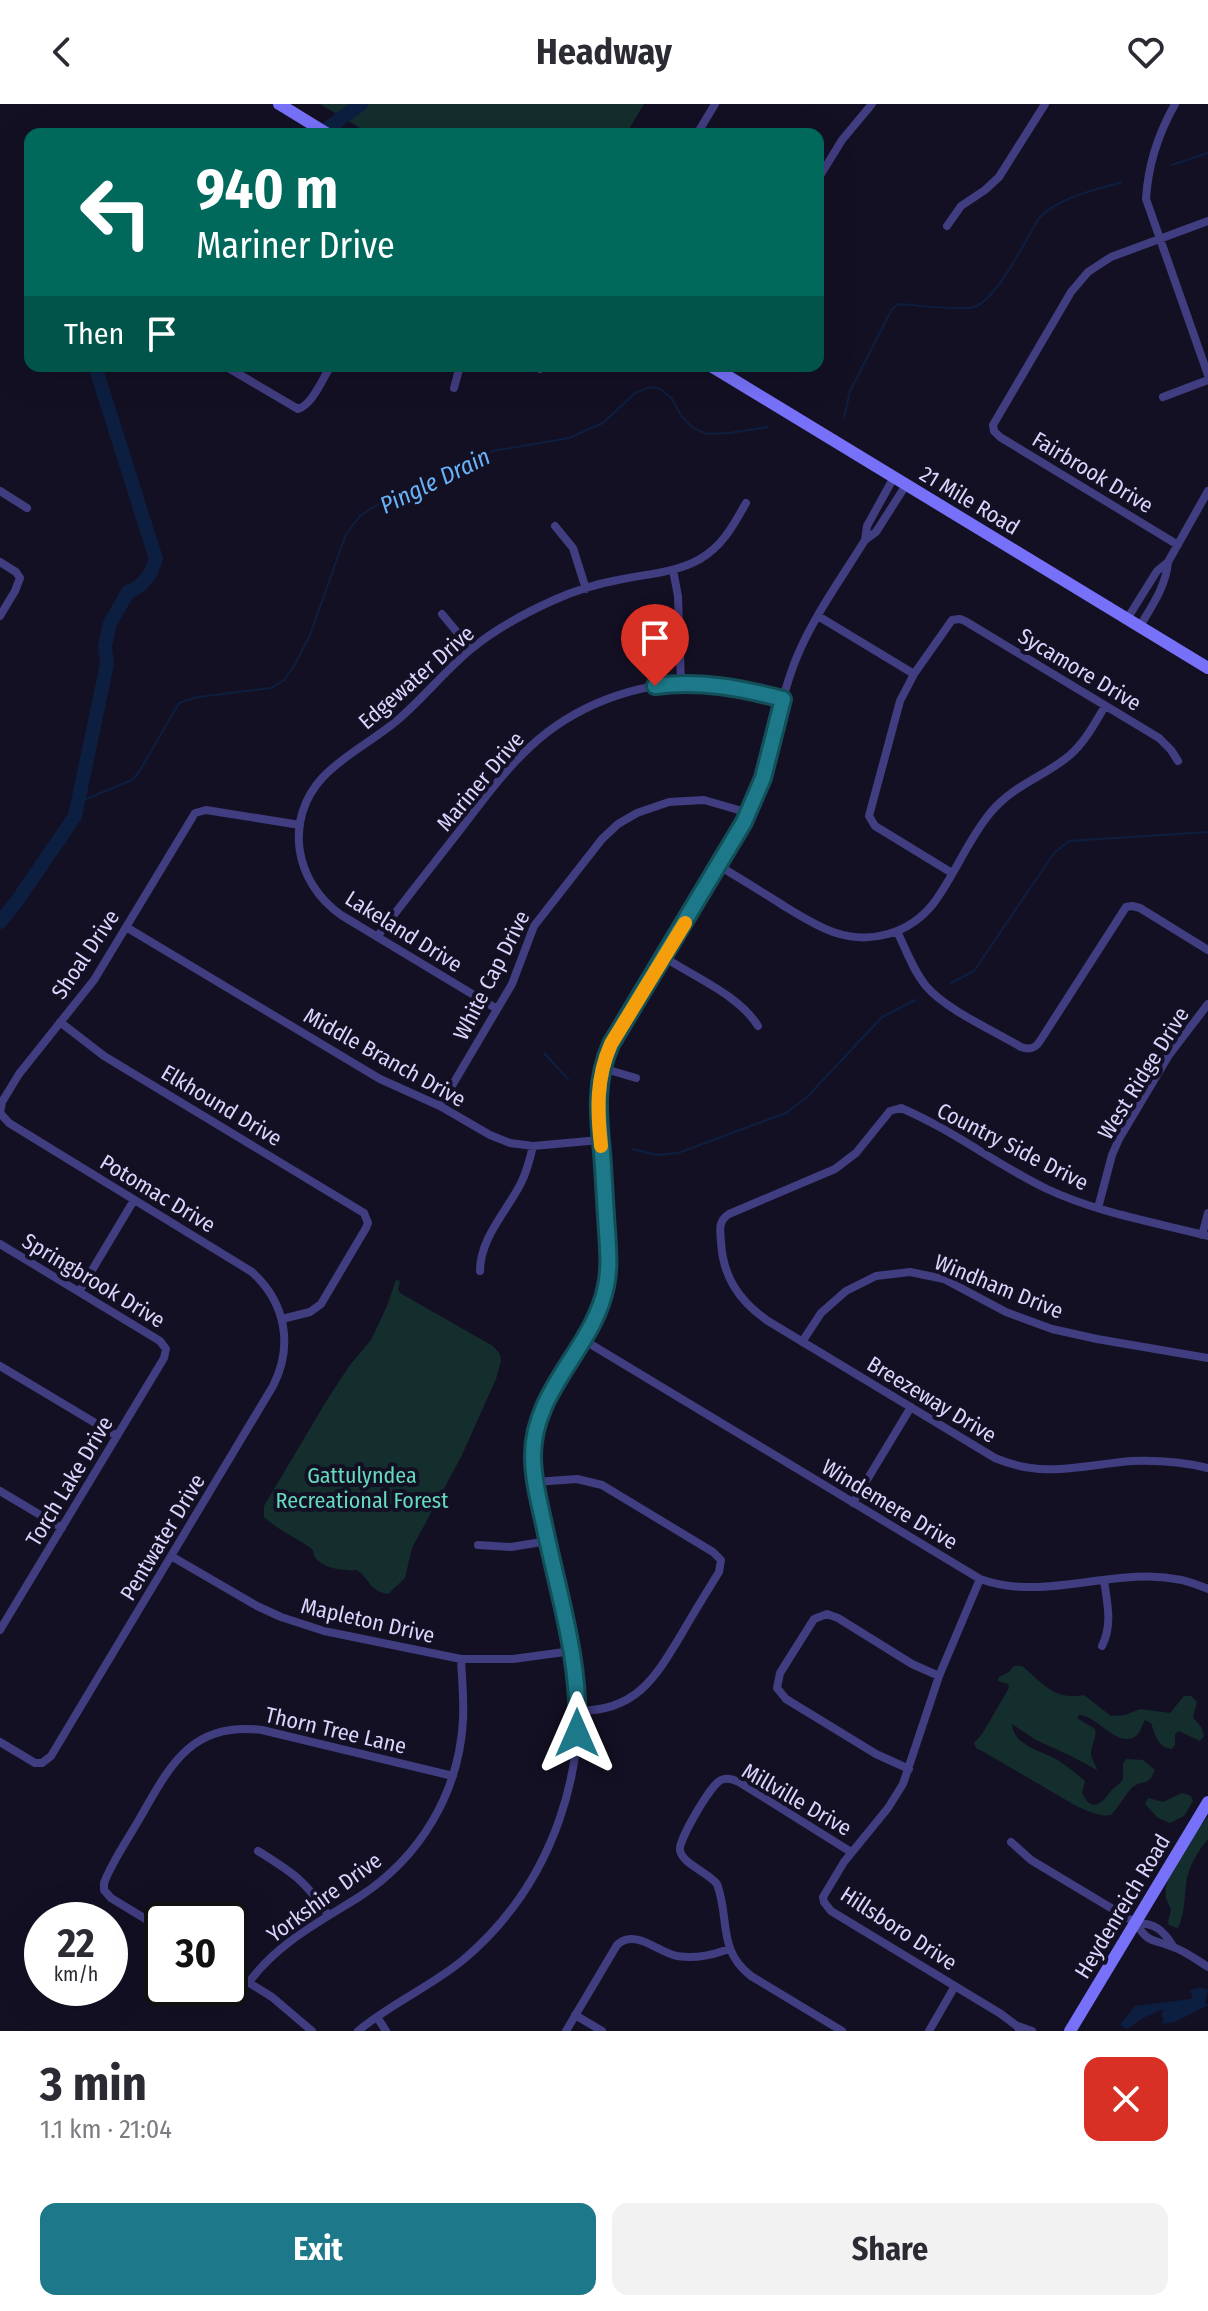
<!DOCTYPE html>
<html lang="en">
<head>
<meta charset="utf-8">
<style>
  body { margin:0; font-family:"Fira Sans Condensed",sans-serif; background:#f2f2f3; color:#2b2b33; height:100vh; display:flex; flex-direction:column; font-size:30px; white-space:nowrap }
  * { box-sizing:border-box; margin:0 }
  p { font-size:26px; color:#7c7c81 }
  .icon { flex:none; width:44px; height:44px; fill:none; stroke:currentColor; stroke-width:2; stroke-linecap:round; stroke-linejoin:round }
  .map { position:relative; height:1927px; overflow:hidden }
  .side { display:flex; flex-direction:column; background:#fff; flex:1 }
  .side>* { flex:none }
  .guide { position:absolute; left:24px; top:24px; width:800px; height:244px; border-radius:16px; box-shadow:0 8px 32px #0002; background:#00695c; color:#fff; overflow:hidden }
  .speed { position:absolute; left:24px; top:1798px; display:flex; gap:16px; font-size:40px; font-weight:700; text-align:center }
  .speed>* { display:grid; place-content:center; width:104px; height:104px; border-radius:50%; background:#fff; box-shadow:0 8px 32px #0002; line-height:1 }
  .speed small { font-size:20px; font-weight:400 }
  .speed .limit { border:4px solid #111; border-radius:12px; background:#fff; color:#111 }
  .pin { position:absolute; display:grid; place-items:center; width:68px; height:68px; color:#fff; margin:-82px -34px; border-radius:50% 50% 50% 0; rotate:-45deg; box-shadow:0 0 8px #0007 }
  .pin .icon { rotate:45deg }
  .me { position:absolute; width:88px; margin:-44px; rotate:0deg; stroke-linejoin:round; filter:drop-shadow(0 0 6px #0008) }
  .turn { display:flex; align-items:center; gap:28px; height:168px; padding:0 40px; font-size:36px }
  .turn .icon { width:104px; height:104px; stroke-width:2.5 }
  .turn b { display:block; font-size:56px; line-height:68px }
  .then { display:flex; align-items:center; height:76px; padding:0 40px; background:#0003; gap:16px; font-size:30px }
  .round { display:grid; place-items:center; flex:none; width:84px; height:84px; border-radius:16px; background:#f2f2f3 }
  .head { display:flex; align-items:center; justify-content:space-between; height:136px; padding:0 40px }
  h1 { font-size:48px; font-weight:700; line-height:60px }
  .button { display:flex; gap:16px; margin-top:auto; padding:16px 40px }
  .button a { flex:1; height:92px; border-radius:16px; background:#1d7989; color:#fff; font-size:32px; font-weight:700; line-height:92px; text-align:center }
  .button a+a { background:#f2f2f3; color:#2b2b33 }
  header { display:flex; justify-content:space-between; align-items:center; height:104px; padding:0 40px; background:#fff; font-size:36px; font-weight:700 }
  .map>svg:first-child { display:block }
  .green { fill:#132e2d }
  .water { fill:#0d1f40 }
  .lines { fill:none; stroke-linecap:round; stroke-linejoin:round }
  .stream { stroke:#0d1f40; stroke-width:2 }
  .river { stroke:#0d1f40; stroke-width:14 }
  .street { stroke:#413d81; stroke-width:8 }
  .secondary { stroke:#7671f8; stroke-width:12 }
  .route-casing { stroke:#134f59; stroke-width:20 }
  .route { stroke:#1d7989; stroke-width:14 }
  .slow { stroke:#f59e0b; stroke-width:14 }
  .labels { text-anchor:middle; stroke-width:8; stroke-linejoin:round; paint-order:stroke }
  .street-label { font-size:22px; fill:#dad5fd; stroke:#141024 }
  .park-label { font-size:22px; fill:#64dabe; stroke:#141024 }
  .water-label { font-size:24px; font-style:italic; fill:#68b3f8; stroke:#141024 }
</style>
</head>
<body>
<header><svg class="icon" aria-label="back" viewBox="0 0 24 24"><path d="M15 5l-7 7 7 7"/></svg>Headway<svg class="icon" aria-label="heart" viewBox="0 0 24 24"><path d="M12 20l-8-8c-3-5 5-10 8-4 3-6 11-1 8 4z"/></svg></header>
<div class="map">
<svg width="1208" height="1927" viewBox="0 0 1208 1927">
  <rect width="100%" height="100%" fill="#141024"/>
  <path class="green" d="M 320,0 L 644,0 L 626,30 L 370,30 Z
    M 396,1176 L 400,1177 L 398,1185 L 400,1189 L 493,1242 L 500,1250 L 501,1257 L 496,1275 L 462,1351 L 412,1444 L 405,1474 L 388,1490 C 369,1487 371,1476 357,1466 C 345,1467 323,1465 315,1453 C 311,1445 316,1448 308,1442 C 293,1432 278,1426 264,1413 L 264,1402 L 327,1296 L 350,1261 L 371,1236 L 387,1202 Z
    M 1014,1562 L 1022,1562 C 1043,1579 1054,1597 1084,1591 L 1111,1612 L 1125,1611 L 1140,1605 L 1170,1609 L 1184,1592 L 1191,1592 L 1197,1598 L 1193,1613 L 1201,1623 L 1204,1632 L 1200,1637 L 1179,1627 L 1175,1630 L 1175,1641 L 1172,1645 C 1157,1643 1156,1632 1151,1619 L 1145,1616 C 1142,1620 1141,1628 1136,1632 C 1117,1645 1097,1611 1079,1611 L 1077,1614 L 1095,1625 C 1097,1635 1091,1640 1091,1649 C 1091,1655 1096,1661 1097,1666 L 1069,1651 L 1036,1636 L 1012,1620 C 1013,1640 1038,1646 1054,1654 C 1065,1660 1075,1669 1085,1677 L 1082,1689 C 1092,1709 1101,1700 1111,1687 C 1113,1683 1118,1682 1121,1678 C 1125,1673 1122,1665 1123,1659 L 1127,1655 L 1143,1656 L 1155,1666 C 1148,1683 1144,1675 1133,1683 C 1129,1685 1118,1704 1111,1711 C 1099,1713 1089,1707 1078,1703 L 984,1648 L 976,1644 L 974,1639 L 982,1630 L 1009,1584 L 1008,1580 L 998,1577 L 999,1573 L 1009,1568 Z
    M 1182,1689 L 1191,1692 L 1193,1697 L 1184,1712 L 1170,1719 L 1158,1714 L 1145,1700 L 1148,1694 L 1163,1698 Z
    M 1208,1713 L 1208,1735 C 1198,1746 1187,1766 1186,1781 C 1184,1797 1185,1809 1178,1824 L 1169,1821 L 1168,1818 L 1171,1806 C 1170,1802 1167,1798 1166,1794 C 1161,1774 1194,1727 1208,1713 Z"/>
  <path class="water" d="M 1200,1883 L 1208,1886 L 1205,1899 L 1208,1901 L 1175,1918 L 1162,1920 L 1164,1914 L 1161,1912 L 1164,1907 L 1162,1905 L 1141,1915 L 1127,1925 L 1120,1921 L 1135,1902 L 1191,1895 L 1193,1891 L 1189,1887 Z"/>
  <g class="lines">
    <path class="stream" d="M 1172,61 L 1208,49
      M 844,314 L 850,287 L 892,205 L 899,200 C 915,201 960,207 974,203 C 996,197 1027,134 1039,114 C 1061,92 1093,87 1122,78
      M 79,698 L 132,676 L 139,668 L 179,599 L 198,593 L 271,584 L 283,577 L 293,564 L 310,531 L 346,430 L 360,412 L 386,395 L 493,347 L 569,334 L 603,319 L 635,289 L 650,283 L 661,285 L 672,295 L 682,313 L 692,323 L 706,330 L 729,329 L 768,323
      M 951,879 L 974,867 L 1054,749 L 1069,737 L 1208,728
      M 544,949 L 568,975
      M 632,1045 L 657,1051 L 678,1049 L 786,1009 L 807,993 L 882,913 L 915,896"/>
    <path class="river" d="M 320,30 L 361,0
      M 0,818 L 17,797 L 75,712 L 107,560 L 105,542 L 110,519 L 128,488 L 140,482 L 150,470 L 156,455 L 95,262"/>
    <path class="street" d="M 1175,0 C 1158,30 1148,61 1146,95 L 1208,271
      M 697,30 L 715,0
      M 818,75 L 842,36 L 872,0
      M 947,122 L 961,102 L 985,86 L 999,73 L 1045,0
      M 225,262 L 298,305 C 313,300 322,275 331,262
      M 537,262 L 540,265
      M 454,284 L 460,262
      M 1163,293 L 1208,276
      M 0,387 L 27,404
      M 555,422 L 573,444 L 586,485
      M 865,436 L 867,422 L 894,373
      M 1178,441 L 1000,333 L 994,327 L 993,321 L 1071,188 L 1088,168 L 1111,153 L 1208,117
      M 0,458 L 16,468 L 20,474 L 15,487 L 0,512
      M 673,466 L 678,492 L 681,580
      M 442,510 L 471,545
      M 818,512 L 914,570
      M 1127,515 L 1157,467 L 1168,458 L 1208,387
      M 1140,522 C 1152,502 1166,482 1168,458
      M 719,762 C 740,774 760,787 781,800 C 815,821 846,842 888,830 C 906,825 921,815 933,800 C 955,771 968,735 991,708 C 1015,680 1044,673 1070,651 C 1085,638 1095,619 1105,602
      M 952,769 L 875,722 L 869,712 L 900,597 L 914,570 L 952,516 L 960,515 L 965,517 L 1159,634 L 1171,646 L 1178,657
      M 126,823 L 380,975 L 440,1002 L 490,1031 L 510,1039 L 533,1042 L 600,1036
      M 897,827 C 906,846 913,866 926,882 C 945,905 994,927 1021,943 C 1029,946 1035,945 1040,937 L 1126,803 L 1132,802 L 1140,804 L 1208,846
      M 377,833 C 404,797 432,762 460,726 C 482,697 504,667 531,642 C 574,602 634,579 693,579 C 724,579 753,588 783,595
      M 664,853 C 694,873 739,891 758,922
      M 497,905 L 341,811 C 295,779 283,716 323,673 C 345,650 376,635 400,614 C 425,592 445,567 470,546 C 495,525 525,509 554,496 C 574,487 596,480 618,476 C 645,470 676,469 700,455 C 723,442 734,420 746,399
      M 60,918 L 104,952 L 364,1109 L 368,1119 L 366,1124 L 321,1200 L 310,1208 L 282,1215
      M 602,964 L 636,974
      M 440,1002 L 512,880 L 534,822 L 602,735 L 618,720 L 637,709 L 669,698 L 704,696 L 749,709
      M 1098,1104 L 1112,1051 L 1119,1035 L 1169,951 L 1208,900
      M 1202,1131 L 1208,1109
      M 1208,1132 C 1154,1118 1098,1109 1047,1085 C 997,1061 953,1026 901,1004 L 890,1007 L 856,1049 L 835,1065 L 729,1110 C 718,1117 720,1126 721,1138 C 723,1173 739,1197 768,1217 L 995,1354 C 1044,1375 1082,1361 1132,1357 C 1158,1356 1183,1358 1208,1364
      M 0,1140 L 160,1237 L 166,1245 L 164,1254 L 0,1526
      M 480,1167 C 480,1134 507,1107 521,1079 C 527,1067 530,1055 533,1042
      M 79,1188 L 134,1096
      M 582,1235 L 980,1475 C 1055,1502 1134,1450 1208,1485
      M 802,1238 L 821,1209 L 846,1187 L 876,1172 L 910,1168 L 944,1175 L 1006,1208 L 1052,1225 L 1097,1235 L 1208,1254
      M 0,1262 L 117,1332
      M 535,1378 L 577,1375 L 602,1381 L 713,1448 L 721,1456 L 719,1468 C 706,1489 693,1510 681,1531 C 654,1576 635,1607 578,1607
      M 0,1387 L 62,1424
      M 853,1399 L 911,1303
      M 478,1441 L 511,1443 L 548,1437
      M 171,1452 L 257,1502 L 281,1513 L 324,1527 L 461,1555 L 513,1555 L 572,1547
      M 980,1475 L 939,1572 L 903,1680 L 888,1704 L 844,1758 L 823,1793 L 824,1798 L 831,1807 L 1001,1910 L 1017,1922 L 1020,1927
      M 1102,1542 C 1113,1520 1107,1499 1104,1476
      M 0,1638 L 35,1659 L 42,1659 L 51,1652 L 273,1282 C 294,1241 285,1198 252,1168 L 9,1019 L 0,1009 L 2,998 L 19,970 L 94,876 L 195,709 L 206,706 L 300,721
      M 909,1665 L 876,1650 L 786,1595 L 777,1584 L 780,1569 L 814,1515 L 827,1510 L 838,1514 L 912,1560 L 939,1572
      M 1011,1738 L 1031,1756 L 1136,1819 C 1148,1840 1154,1835 1173,1843 C 1185,1847 1197,1856 1208,1863
      M 258,1747 C 292,1768 306,1777 328,1811
      M 1136,1819 C 1155,1819 1163,1826 1173,1842
      M 162,1825 L 111,1794 L 104,1786 L 104,1779 C 112,1758 126,1738 137,1719 C 169,1664 189,1617 262,1626 L 453,1672
      M 230,1867 L 272,1893 L 312,1927
      M 249,1878 C 278,1839 319,1818 359,1793 C 421,1753 459,1688 463,1616 C 464,1595 462,1575 461,1555
      M 575,1911 L 602,1927
      M 377,1913 L 386,1927
      M 1018,1922 L 1032,1927
      M 358,1927 C 390,1900 430,1883 463,1856 C 552,1781 595,1660 571,1546 C 563,1504 553,1463 545,1421 C 539,1396 532,1370 533,1344 C 536,1277 603,1234 608,1168 C 611,1132 605,1083 602,1047 C 598,1009 595,975 611,940 L 749,709 C 770,659 776,605 796,555 C 813,513 841,475 865,436 L 876,428 L 906,381
      M 566,1927 L 617,1841 C 635,1824 657,1848 677,1852 C 696,1855 712,1851 729,1845
      M 842,1927 L 751,1872 C 717,1846 730,1814 717,1780 C 708,1768 682,1760 680,1746 C 678,1737 711,1680 721,1676 C 727,1673 733,1675 739,1678 L 851,1748
      M 929,1927 L 955,1882"/>
    <path class="secondary" d="M 279,0 L 328,30
      M 711,262 L 1208,564
      M 1070,1927 L 1208,1698"/>
  </g>
  <g class="lines">
    <defs>
      <path id="route" d="M 577,1629 C 581,1560 559,1492 545,1425 C 540,1401 533,1377 533,1353 C 532,1286 594,1244 606,1182 C 610,1163 608,1145 607,1127 C 605,1100 604,1074 602,1048 C 598,1009 595,976 611,940 L 744,718 L 763,674 L 783,595 C 740,584 700,576 655,582"/>
    </defs>
    <use href="#route" class="route-casing"/>
    <use href="#route" class="route"/>
    <path class="slow" d="M 601,1042 C 597,1006 596,974 611,940 L 685,819"/>
  </g>
  <g class="labels">
    <g class="street-label">
      <text transform="translate(1093 368) rotate(31)" y="8">Fairbrook Drive</text>
      <text transform="translate(970 396) rotate(31)" y="8">21 Mile Road</text>
      <text transform="translate(1080 565) rotate(31)" y="8">Sycamore Drive</text>
      <text transform="translate(416 573) rotate(-41)" y="8">Edgewater Drive</text>
      <text transform="translate(480 677) rotate(-50)" y="8">Mariner Drive</text>
      <text transform="translate(404 827) rotate(32)" y="8">Lakeland Drive</text>
      <text transform="translate(85 850) rotate(-56)" y="8">Shoal Drive</text>
      <text transform="translate(491 871) rotate(-63)" y="8">White Cap Drive</text>
      <text transform="translate(385 953) rotate(29)" y="8">Middle Branch Drive</text>
      <text transform="translate(1143 969) rotate(-58)" y="8">West Ridge Drive</text>
      <text transform="translate(222 1001) rotate(31)" y="8">Elkhound Drive</text>
      <text transform="translate(1013 1042) rotate(27)" y="8">Country Side Drive</text>
      <text transform="translate(158 1089) rotate(31)" y="8">Potomac Drive</text>
      <text transform="translate(94 1176) rotate(31)" y="8">Springbrook Drive</text>
      <text transform="translate(999 1182) rotate(22)" y="8">Windham Drive</text>
      <text transform="translate(932 1295) rotate(31)" y="8">Breezeway Drive</text>
      <text transform="translate(69 1377) rotate(-59)" y="8">Torch Lake Drive</text>
      <text transform="translate(890 1400) rotate(31)" y="8">Windemere Drive</text>
      <text transform="translate(162 1433) rotate(-59)" y="8">Pentwater Drive</text>
      <text transform="translate(368 1516) rotate(13)" y="8">Mapleton Drive</text>
      <text transform="translate(336 1626) rotate(13)" y="8">Thorn Tree Lane</text>
      <text transform="translate(797 1695) rotate(30)" y="8">Millville Drive</text>
      <text transform="translate(324 1793) rotate(-36)" y="8">Yorkshire Drive</text>
      <text transform="translate(1122 1802) rotate(-59)" y="8">Heydenreich Road</text>
      <text transform="translate(899 1824) rotate(33)" y="8">Hillsboro Drive</text>
    </g>
    <g class="park-label">
      <text x="362" y="1379">Gattulyndea<tspan x="362" dy="25">Recreational Forest</tspan></text>
    </g>
    <g class="water-label">
      <text transform="translate(435 377) rotate(-26)" y="8">Pingle Drain</text>
    </g>
  </g>
</svg>
<div class="speed"><div>22<small>km/h</small></div><div class="limit">30</div></div>
<div class="pin" style="left:655px;top:582px;background:#d93025"><svg class="icon" aria-label="arrive" viewBox="0 0 24 24"><path d="M6 21V4h12l-3 4 3 4H6"/></svg></div>
<svg class="me" style="left:577px;top:1629px" viewBox="-20 -20 40 40"><path d="M0-17L14 15 0 8-14 15z" fill="#1d7989" stroke="#fff" stroke-width="4"/></svg>
<div class="guide">
<div class="turn"><svg class="icon" aria-label="left" viewBox="0 0 24 24"><path d="M17 20v-9H6M10 6l-5 5 5 5"/></svg><div><b>940 m</b>Mariner Drive</div></div>
<div class="then">Then<svg class="icon" aria-label="arrive" viewBox="0 0 24 24"><path d="M6 21V4h12l-3 4 3 4H6"/></svg></div>
</div>
</div>
<section class="side">
<div class="head"><div><h1>3 min</h1><p>1.1 km · 21:04</p></div><a class="round" style="background:#d93025;color:#fff"><svg class="icon" aria-label="close" viewBox="0 0 24 24"><path d="M6 6l12 12M18 6L6 18"/></svg></a></div>
<div class="button"><a>Exit</a><a>Share</a></div>
</section>
</body>
</html>
